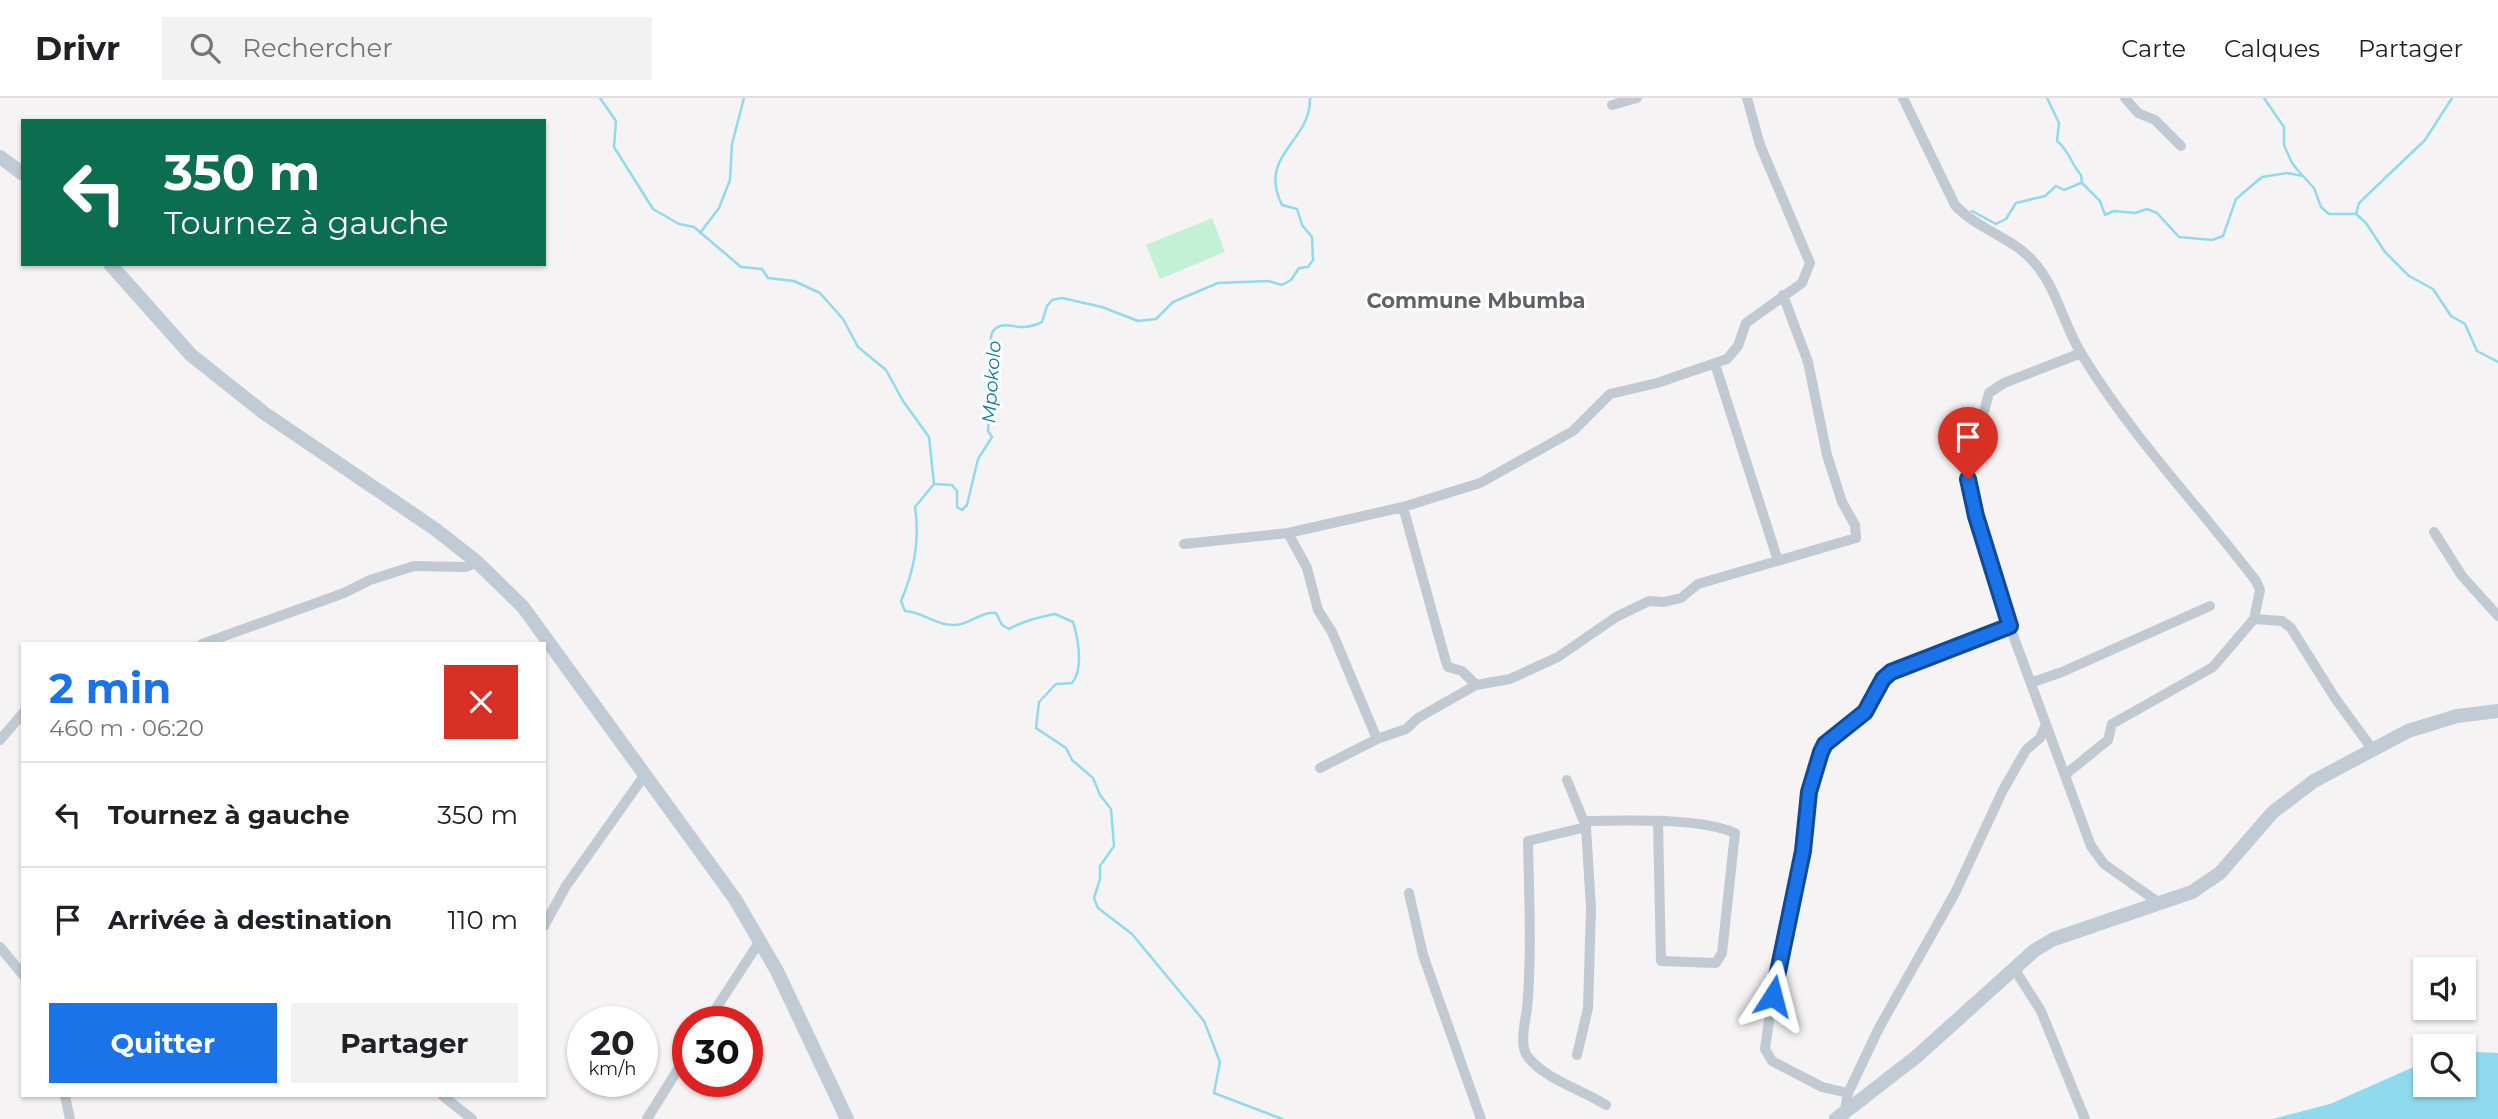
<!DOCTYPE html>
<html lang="fr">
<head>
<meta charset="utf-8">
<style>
  body { margin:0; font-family:Montserrat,sans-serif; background:#f2f2f2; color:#202124; height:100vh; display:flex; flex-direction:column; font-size:26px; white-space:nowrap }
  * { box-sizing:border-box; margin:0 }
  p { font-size:23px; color:#757577 }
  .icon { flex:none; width:38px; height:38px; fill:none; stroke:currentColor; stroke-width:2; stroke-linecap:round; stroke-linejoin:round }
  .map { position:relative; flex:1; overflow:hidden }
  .details { position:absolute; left:21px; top:544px; width:525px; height:455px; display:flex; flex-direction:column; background:#fff; border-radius:0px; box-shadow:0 2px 5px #0004 }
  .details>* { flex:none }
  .hud { position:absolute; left:21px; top:21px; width:525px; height:147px; border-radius:0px; box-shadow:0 2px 5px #0004; background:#0b6e4f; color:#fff; overflow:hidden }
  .fabs { position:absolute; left:2413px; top:859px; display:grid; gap:14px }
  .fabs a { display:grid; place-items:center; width:63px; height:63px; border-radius:0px; background:#fff; box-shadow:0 2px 5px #0004; font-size:35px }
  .speed { position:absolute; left:567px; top:908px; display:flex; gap:14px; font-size:35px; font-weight:700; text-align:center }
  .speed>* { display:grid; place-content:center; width:91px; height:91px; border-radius:50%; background:#fff; box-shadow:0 2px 5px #0004; line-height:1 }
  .speed small { font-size:18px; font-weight:400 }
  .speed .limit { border:10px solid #d22; background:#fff; color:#111 }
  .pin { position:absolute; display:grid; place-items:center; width:60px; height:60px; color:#fff; margin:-72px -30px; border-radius:50% 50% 50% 0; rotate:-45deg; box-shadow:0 0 7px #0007 }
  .pin .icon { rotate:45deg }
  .me { position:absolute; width:77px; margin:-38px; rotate:9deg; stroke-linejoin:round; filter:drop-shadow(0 0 5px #0008) }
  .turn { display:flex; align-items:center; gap:24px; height:147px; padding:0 28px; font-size:32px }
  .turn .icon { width:91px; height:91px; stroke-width:2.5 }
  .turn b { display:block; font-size:49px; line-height:60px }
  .round { display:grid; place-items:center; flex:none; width:74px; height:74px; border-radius:0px; background:#f2f2f2 }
  .overview { display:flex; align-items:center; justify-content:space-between; height:119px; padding:0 28px }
  h1 { font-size:42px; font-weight:700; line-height:52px; color:#1a73e8 }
  .action { display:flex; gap:14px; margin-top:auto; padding:14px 28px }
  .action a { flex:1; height:80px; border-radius:0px; background:#1a73e8; color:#fff; font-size:28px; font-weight:700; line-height:80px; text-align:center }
  .action a+a { background:#f2f2f2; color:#202124 }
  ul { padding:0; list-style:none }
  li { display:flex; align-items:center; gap:21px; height:105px; padding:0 28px; border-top:2px solid #e0e0e0 }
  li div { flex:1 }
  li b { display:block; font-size:26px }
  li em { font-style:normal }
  header { display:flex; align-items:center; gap:42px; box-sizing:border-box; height:98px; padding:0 35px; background:#fff; border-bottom:2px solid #e0e0e0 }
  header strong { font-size:33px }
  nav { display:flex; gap:38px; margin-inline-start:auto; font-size:24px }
  .search { width:490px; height:63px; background:#f2f2f2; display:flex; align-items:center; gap:18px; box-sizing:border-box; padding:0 24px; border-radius:0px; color:#757577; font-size:26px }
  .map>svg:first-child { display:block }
  .green { fill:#c3f1d5 }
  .water { fill:#90daee }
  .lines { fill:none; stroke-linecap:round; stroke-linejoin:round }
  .stream { stroke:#90daee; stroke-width:2.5 }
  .street { stroke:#c1cad2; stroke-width:10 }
  .secondary { stroke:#c1cbd6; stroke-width:14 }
  .route-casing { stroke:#114b97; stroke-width:18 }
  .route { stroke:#1a73e8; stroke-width:12 }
  .labels { text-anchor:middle; stroke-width:6; stroke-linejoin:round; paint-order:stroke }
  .water-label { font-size:19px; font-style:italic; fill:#0c7c9b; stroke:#fff }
  .quarter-label { font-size:21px; font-weight:bold; fill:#5f6368; stroke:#fff }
</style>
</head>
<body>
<header>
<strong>Drivr</strong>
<div class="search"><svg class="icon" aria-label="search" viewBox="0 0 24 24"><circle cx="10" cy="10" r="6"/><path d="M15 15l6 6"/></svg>Rechercher</div>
<nav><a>Carte</a><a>Calques</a><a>Partager</a></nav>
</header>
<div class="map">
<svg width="2498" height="1021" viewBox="0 0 2498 1021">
  <rect width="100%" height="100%" fill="#f5f3f3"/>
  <path class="green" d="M 1212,120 L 1225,154 L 1160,181 L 1146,147 Z"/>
  <path class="water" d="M 2477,954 L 2498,955 L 2498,1021 L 2273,1021 L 2330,1006 L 2425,964 L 2426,987 L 2464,987 L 2464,956 Z"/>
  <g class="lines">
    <path class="stream" d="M 600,0 L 616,23 L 614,49 L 653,111 L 679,126 L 694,129 L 741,169 L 762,171 L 768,180 L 794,183 L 820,195 L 843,221 L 858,249 L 886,272 L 903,303 L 929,339 L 934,386 L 915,409 C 920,441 914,473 901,503 L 905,513 C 924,514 934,527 953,527 C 969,528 980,513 996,515 L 1002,527 L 1009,531 C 1023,523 1039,519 1055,516 L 1073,524 C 1078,540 1084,571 1072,585 L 1056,586 L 1039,604 L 1036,630 L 1066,650 L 1072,662 L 1093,680 L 1100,697 L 1111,711 L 1114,748 L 1100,768 L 1100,781 L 1094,800 L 1098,810 L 1132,836 L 1204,923 L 1220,964 L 1214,995 L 1282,1021
      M 2047,0 L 2059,25 L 2057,43 C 2069,52 2071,66 2081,77 L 2082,85 L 2100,103 L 2105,117 L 2114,113 L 2135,115 L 2147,111 L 2157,115 L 2179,139 L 2212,142 L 2223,138 L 2236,101 L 2262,79 L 2287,75 L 2303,78 L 2314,90 L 2321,109 L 2329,116 L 2356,116 L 2366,125 L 2385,154 L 2409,178 L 2433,191 L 2451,218 L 2465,226 L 2477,253 L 2498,264
      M 2264,0 L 2284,29 L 2284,47 L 2292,65 L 2301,76
      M 1972,113 L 1996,126 L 2006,121 L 2016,105 L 2045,98 L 2056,88 L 2064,92 L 2081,85
      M 2356,116 L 2359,105 L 2425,42 L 2452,0
      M 700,135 L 719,110 L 730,82 L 732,46 L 744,0
      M 934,386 L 952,387 L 957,393 L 957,409 L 962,412 L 967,407 L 978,361 L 992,339 L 988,333 C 989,314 996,273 993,256 C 992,249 989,242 992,235 C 994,231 997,229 1000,228 C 1013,224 1019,235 1042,224 L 1047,208 L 1052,202 L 1062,200 L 1102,209 L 1138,223 L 1156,221 L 1173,204 L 1218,185 L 1268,183 L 1282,187 L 1291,182 L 1299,170 L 1308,169 L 1313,162 L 1312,139 L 1302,127 L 1297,111 L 1282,107 C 1257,56 1311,45 1310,0"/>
    <path class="street" d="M 1903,0 L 1955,107 C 1977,131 2011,139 2032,162 C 2056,187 2063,226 2081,255 C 2131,338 2198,407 2256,483 L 2260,492 L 2254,521 L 2282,523 L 2291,530 L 2335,600 L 2373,652
      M 2125,0 L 2138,15 L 2155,22 L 2181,48
      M 1612,7 L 1637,0
      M 2081,255 L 2004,285 L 1989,295 L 1969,369 L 1969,395 L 2010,529 L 2091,748 L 2104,766 L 2158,804
      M 1715,266 L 1778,463
      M 1403,409 L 1446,564 L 1448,569 L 1462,573 L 1476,587
      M 2434,434 L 2462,478 L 2498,518
      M 1288,435 L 1307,470 L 1318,512 L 1332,534 L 1377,641
      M 1184,446 L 1288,435 L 1403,409 L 1480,385 L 1573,333 L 1610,296 L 1657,285 L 1727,261 L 1738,248 L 1746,225 L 1802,185 L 1810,165 L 1760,47 L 1747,0
      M 202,546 L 344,495 L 370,482 L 414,468 L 466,469 L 477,464
      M 2033,584 L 2062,574 L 2210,508
      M 0,642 L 23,615
      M 1320,670 L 1377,641 L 1406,631 L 1418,620 L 1476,587 L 1510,581 L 1558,559 L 1616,519 L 1649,503 L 1664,504 L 1681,500 L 1698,486 L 1856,440 L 1855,427 L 1842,404 L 1827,357 L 1808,264 L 1783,197
      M 2066,676 L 2108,642 L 2112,626 L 2213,569 L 2254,521
      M 1567,682 L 1586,729 L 1591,810 L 1588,910 L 1577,957
      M 1585,723 C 1627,723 1698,719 1735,735 L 1722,855 L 1716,865 L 1661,863 L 1658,724
      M 1586,729 L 1528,743 C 1529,799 1532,856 1527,911 C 1525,924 1519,948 1528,959 C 1546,982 1581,991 1606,1007
      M 1409,795 L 1423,857 L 1481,1021
      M 544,828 L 566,788 L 644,678
      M 0,849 L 23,877
      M 2015,872 L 2041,913 L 2085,1021
      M 707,924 L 760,843
      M 1848,995 L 1822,989 L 1772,963 L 1765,951 L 1775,881 L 1803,753 L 1809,694 L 1821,654 L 1865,614 L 1883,581 L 1891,574 L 2010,529
      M 65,998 L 70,1021
      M 443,998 L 472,1021
      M 1845,1012 L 1848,995 L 1879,930 L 1955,795 L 2003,692 L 2026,652 L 2040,640 L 2046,626
      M 647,1021 L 688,955"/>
    <path class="secondary" d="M 0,59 L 23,76
      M 110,166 L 191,257 L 264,315 L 435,431 L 477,464 L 523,509 L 735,801 L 777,873 L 847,1021
      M 1836,1021 L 1916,959 L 2035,852 L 2054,841 L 2192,794 L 2220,775 L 2273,714 L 2314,683 L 2408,633 L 2457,618 L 2498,613"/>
  </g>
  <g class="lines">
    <defs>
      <path id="route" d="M 1773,898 L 1803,753 L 1809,694 L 1821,654 L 1825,646 L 1865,614 L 1883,581 L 1891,574 L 2010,528 L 1976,418 L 1968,381"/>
    </defs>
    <use href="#route" class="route-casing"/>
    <use href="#route" class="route"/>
  </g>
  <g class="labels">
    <g class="water-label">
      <text transform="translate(991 284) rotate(-86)" y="7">Mpokolo</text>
    </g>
    <g class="quarter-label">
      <text x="1476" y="210">Commune Mbumba</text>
    </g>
  </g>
</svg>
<div class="fabs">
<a><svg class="icon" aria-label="sound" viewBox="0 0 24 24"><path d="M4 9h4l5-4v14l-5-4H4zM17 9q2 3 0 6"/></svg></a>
<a><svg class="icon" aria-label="search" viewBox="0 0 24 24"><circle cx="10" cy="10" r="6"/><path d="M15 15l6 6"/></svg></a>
</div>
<div class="speed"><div>20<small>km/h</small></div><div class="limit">30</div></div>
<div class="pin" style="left:1968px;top:381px;background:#d93025"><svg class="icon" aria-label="arrive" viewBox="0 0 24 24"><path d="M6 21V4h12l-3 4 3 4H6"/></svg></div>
<svg class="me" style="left:1773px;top:898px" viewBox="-20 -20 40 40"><path d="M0-17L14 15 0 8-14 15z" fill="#1a73e8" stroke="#fff" stroke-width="4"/></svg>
<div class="hud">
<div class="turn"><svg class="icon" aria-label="left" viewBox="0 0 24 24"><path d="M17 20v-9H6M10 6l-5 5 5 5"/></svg><div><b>350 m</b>Tournez à gauche</div></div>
</div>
<section class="details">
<div class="overview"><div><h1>2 min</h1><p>460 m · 06:20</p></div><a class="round" style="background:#d93025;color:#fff"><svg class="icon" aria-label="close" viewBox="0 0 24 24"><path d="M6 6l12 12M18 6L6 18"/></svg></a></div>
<ul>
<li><svg class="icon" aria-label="left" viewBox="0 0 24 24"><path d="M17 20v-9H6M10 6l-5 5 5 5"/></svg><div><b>Tournez à gauche</b></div><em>350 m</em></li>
<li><svg class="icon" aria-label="arrive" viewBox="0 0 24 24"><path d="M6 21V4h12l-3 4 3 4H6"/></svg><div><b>Arrivée à destination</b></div><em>110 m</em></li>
</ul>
<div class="action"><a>Quitter</a><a>Partager</a></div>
</section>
</div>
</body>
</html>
